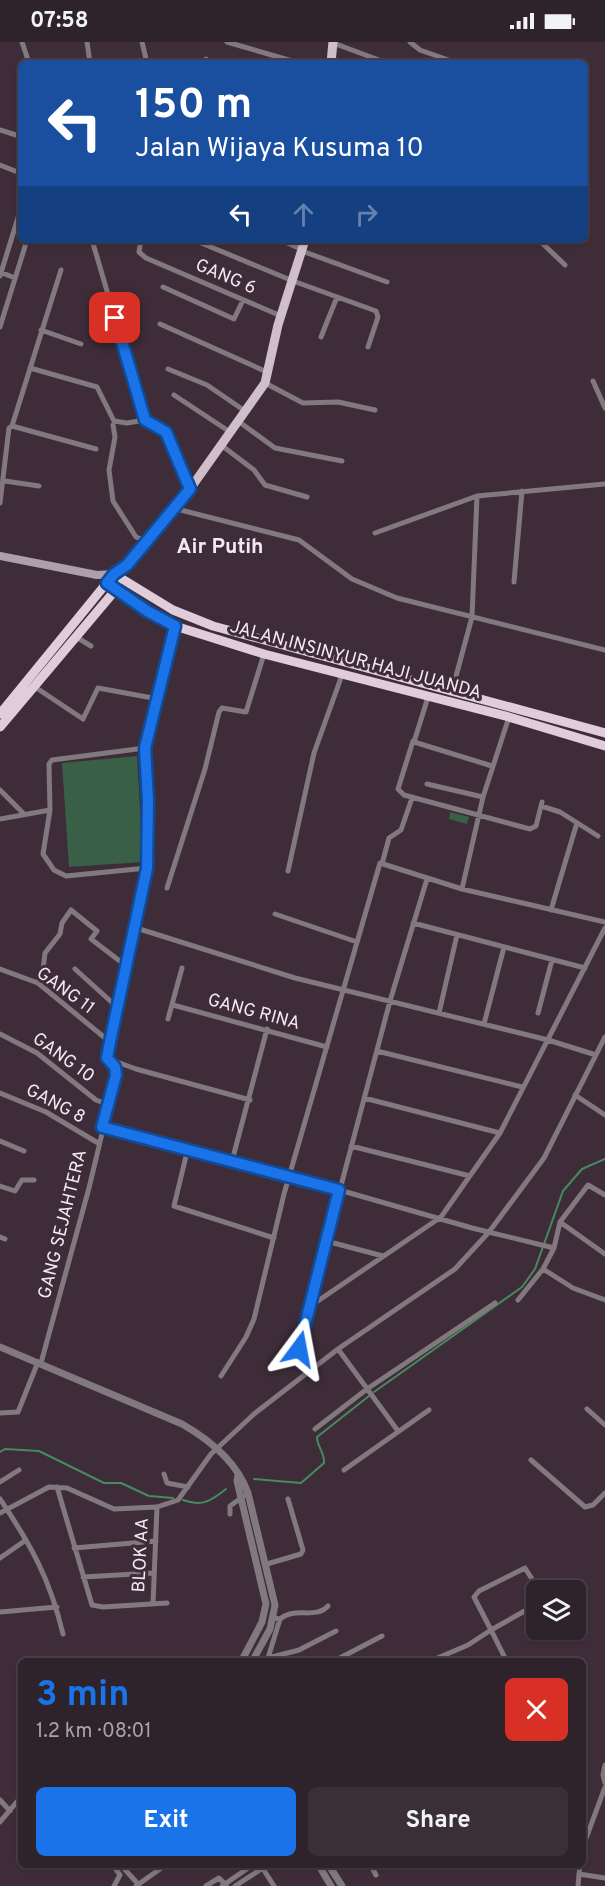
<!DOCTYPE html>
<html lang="en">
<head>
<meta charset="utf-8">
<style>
  body { margin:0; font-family:Overpass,sans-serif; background:#3a2f37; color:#f1f3f6; height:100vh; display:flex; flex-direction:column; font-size:22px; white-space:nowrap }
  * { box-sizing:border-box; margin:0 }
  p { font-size:20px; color:#a7a4a9 }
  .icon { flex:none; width:33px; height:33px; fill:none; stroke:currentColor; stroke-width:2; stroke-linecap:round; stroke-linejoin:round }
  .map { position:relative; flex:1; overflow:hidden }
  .details { position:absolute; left:18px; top:1616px; width:568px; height:210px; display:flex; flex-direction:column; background:#2e222b; border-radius:9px; box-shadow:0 2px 4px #0004,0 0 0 2px #493f47 }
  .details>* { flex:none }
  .guide { position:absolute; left:18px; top:18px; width:570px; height:183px; border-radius:9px; box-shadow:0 2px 4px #0004,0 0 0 2px #493f47; background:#1a4fa0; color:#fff; overflow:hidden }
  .fabs { position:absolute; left:526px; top:1538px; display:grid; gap:12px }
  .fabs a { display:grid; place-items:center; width:60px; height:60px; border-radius:9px; background:#2e222b; box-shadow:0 2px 4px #0004,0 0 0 2px #493f47; font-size:30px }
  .pin { position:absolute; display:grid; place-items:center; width:51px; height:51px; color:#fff; margin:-26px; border-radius:12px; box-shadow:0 3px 9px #0006 }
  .me { position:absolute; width:66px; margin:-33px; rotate:13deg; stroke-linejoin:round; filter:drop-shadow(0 0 4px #0008) }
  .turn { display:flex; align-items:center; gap:21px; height:126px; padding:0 18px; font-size:27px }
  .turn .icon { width:78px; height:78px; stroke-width:2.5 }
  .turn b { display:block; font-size:42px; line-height:51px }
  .lanes { display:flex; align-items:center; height:57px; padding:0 18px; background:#0003; justify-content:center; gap:30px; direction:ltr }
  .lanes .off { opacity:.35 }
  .round { display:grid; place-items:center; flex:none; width:63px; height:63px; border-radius:9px; background:#3a2f37 }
  .head { display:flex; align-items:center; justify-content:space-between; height:102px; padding:0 18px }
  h1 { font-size:36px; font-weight:700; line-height:45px; color:#1a73e8 }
  .cta { display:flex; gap:12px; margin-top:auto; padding:12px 18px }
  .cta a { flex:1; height:69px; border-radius:9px; background:#1a73e8; color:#fff; font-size:24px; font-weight:700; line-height:69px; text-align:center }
  .cta a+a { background:#3a2f37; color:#f1f3f6 }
  .status { display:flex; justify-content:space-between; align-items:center; height:42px; padding:0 30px; background:#2e222b; direction:ltr }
  .status svg { height:16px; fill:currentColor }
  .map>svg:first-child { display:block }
  .green { fill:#395f47 }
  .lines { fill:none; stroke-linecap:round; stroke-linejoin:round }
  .stream { stroke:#468a60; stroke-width:2 }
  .minor { stroke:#82797f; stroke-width:5 }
  .tertiary { stroke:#82797f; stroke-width:7 }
  .secondary { stroke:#aea0aa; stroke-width:8 }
  .primary { stroke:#d0becb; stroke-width:9 }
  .trunk { stroke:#e0ccda; stroke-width:9 }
  .route-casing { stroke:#114b97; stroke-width:15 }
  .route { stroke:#1a73e8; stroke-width:10 }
  .labels { text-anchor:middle; stroke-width:6; stroke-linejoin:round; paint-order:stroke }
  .street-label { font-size:18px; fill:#f4e9f1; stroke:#3e2d39 }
  .quarter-label { font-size:21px; font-weight:bold; fill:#f4e9f1; stroke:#3e2d39 }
</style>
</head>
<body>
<div class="status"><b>07:58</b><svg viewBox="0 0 49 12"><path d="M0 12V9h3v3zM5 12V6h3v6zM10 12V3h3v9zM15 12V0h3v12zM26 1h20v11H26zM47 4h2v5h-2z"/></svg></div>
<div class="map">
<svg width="605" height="1844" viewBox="0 0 605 1844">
  <rect width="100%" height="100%" fill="#3e2d39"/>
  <path class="green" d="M 137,714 L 143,820 L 69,825 L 62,721 Z
    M 450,770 L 469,775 L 467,782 L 449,777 Z"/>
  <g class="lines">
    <path class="stream" d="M 374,1350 L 522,1245 L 535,1227 L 563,1149 L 582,1127 L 605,1117
      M 0,1410 L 5,1407 L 39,1409 L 104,1441 L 121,1441 L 149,1454 L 173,1456
      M 254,1437 L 301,1441 L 324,1421 C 325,1411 317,1405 317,1395 L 369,1354
      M 183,1458 C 202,1465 211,1459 226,1447"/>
    <path class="minor" d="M 22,0 L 29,21
      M 87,0 L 90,21
      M 142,0 L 147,21
      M 227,0 L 299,21
      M 410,0 L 420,8 L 457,21
      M 333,1 L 387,21
      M 206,21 L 206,17
      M 0,88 L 16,93
      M 0,123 L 15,129
      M 92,198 L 145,378 L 166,390 L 190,447
      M 141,198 L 139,210 L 146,216 L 281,274
      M 194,198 L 293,239 L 376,269 L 378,275 L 368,305
      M 281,198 L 303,208
      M 539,198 L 565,223
      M 302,209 L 387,240
      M 0,230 L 15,236
      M 0,234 L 21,166
      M 163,245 L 234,277 L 243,258
      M 160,282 L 267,330
      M 0,285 L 27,198
      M 41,288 L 81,302
      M 321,295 L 337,255
      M 30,326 L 97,345 L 114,379 L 127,381 L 145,378
      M 168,327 L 207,343 L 245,369
      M 593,339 L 605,366
      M 265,341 L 303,361 L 338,360 L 375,368
      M 174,353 L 230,390
      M 238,379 L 275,406 L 342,419
      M 113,383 L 115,395 L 109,428 L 113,459 L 136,495 L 146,499
      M 12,384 L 96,407
      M 221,403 L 254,428 L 265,443 L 307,455
      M 5,439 L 39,444
      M 0,461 L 9,386 L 12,384 L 61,228
      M 173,466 L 299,498 L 352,537 L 397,556 L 605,608
      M 375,491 L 477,454
      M 514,540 L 522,449
      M 76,595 L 91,604
      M 35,645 L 83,677 L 98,646 L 158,657
      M 452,649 L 472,575 L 477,454 L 605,442
      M 428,655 L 414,700 L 492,724
      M 413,699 L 398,747 L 404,753 L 530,787 L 536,784 L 542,760
      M 145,706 L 52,718 L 49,722 L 50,768 L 43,812 L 54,828 L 66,834 L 147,826
      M 427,742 L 483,755
      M 0,748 L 24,772
      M 541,764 L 560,770 L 598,794
      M 0,777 L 50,768
      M 382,822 L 389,796 L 401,788 L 412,756
      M 288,829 L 314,711 L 342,633
      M 167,846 L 205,727 L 219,670 L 222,666 L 246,670 L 264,612
      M 462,847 L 483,755 L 509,675
      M 551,868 L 576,784
      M 275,872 L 357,900
      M 413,881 L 585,926
      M 133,885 L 295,936 L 548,998 L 596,1013
      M 0,927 L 38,941 L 110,1000
      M 75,927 L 117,965
      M 38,941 L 43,928 L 45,911 L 60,892 L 62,881 L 71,868 L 97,889 L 91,897 L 125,923
      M 173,963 L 327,1005
      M 439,971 L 457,893
      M 538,971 L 552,918
      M 168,977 L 182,926
      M 484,982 L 504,905
      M 0,992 L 37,1011 L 96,1058 L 109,1063
      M 377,1009 L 522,1045
      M 107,1016 L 147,826 L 149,759 L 145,706 L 175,584
      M 109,1017 L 136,1027 L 250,1058
      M 0,1051 L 46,1070 L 98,1101
      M 575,1053 L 605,1073
      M 364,1056 L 500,1091
      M 102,1085 L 273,1129 L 472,1186 L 554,1206 L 543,1227 L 518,1258
      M 0,1099 L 24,1109
      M 351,1104 L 470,1134
      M 188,1106 L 174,1164 L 274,1196
      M 232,1119 L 267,987
      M 0,1144 L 15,1149 L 22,1138 L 34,1138
      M 605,1153 L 588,1143 L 560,1180 L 605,1212
      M 0,1195 L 5,1197
      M 326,1199 L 383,1214
      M 554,1206 L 560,1180
      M 543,1227 L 573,1246 L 605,1258
      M 309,1265 L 441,1175 L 500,1091 L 605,886
      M 338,1307 L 398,1389
      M 41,1321 L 89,1146 L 116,1033 L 115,1025 L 107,1016
      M 312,1328 L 299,1302 L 390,959 L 427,837
      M 221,1334 L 246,1295 L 254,1277 L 284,1152 L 380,821 L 462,847 L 605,880
      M 587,1367 L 605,1383
      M 0,1371 L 18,1370 L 38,1320
      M 315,1387 L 367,1347 L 495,1261
      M 531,1418 L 585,1465 L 593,1463 L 605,1451
      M 344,1428 L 429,1368
      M 164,1432 L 167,1441 L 188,1445
      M 0,1440 L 19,1428
      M 57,1445 L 92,1563 L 103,1565 L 167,1561
      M 0,1457 C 31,1503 50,1537 63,1592
      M 0,1471 L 49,1445 L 67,1446 L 114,1467 L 157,1465 L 178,1458 L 211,1412 L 254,1372 L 338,1307 L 455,1227 L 489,1190 L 544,1116 L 605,995
      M 230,1472 L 230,1464 L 248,1451
      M 74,1506 L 156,1499
      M 0,1516 L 26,1498
      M 267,1522 L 301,1512 L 303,1508 L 288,1457
      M 83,1535 L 153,1531
      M 153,1562 L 157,1465
      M 0,1570 L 57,1565
      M 274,1576 L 280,1577 L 268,1616 L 299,1608 L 336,1589
      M 280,1577 C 295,1564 315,1578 328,1564
      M 257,1618 L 268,1616
      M 336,1618 L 382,1594
      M 433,1618 L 468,1603 L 491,1588 L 474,1555 L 479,1549 L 525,1526 L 539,1548
      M 506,1618 L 491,1588 L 537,1562
      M 605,1723 L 603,1733 L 605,1741
      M 0,1758 L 10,1769
      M 0,1780 L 21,1755
      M 584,1802 L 605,1745
      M 112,1822 L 120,1833 L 114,1844
      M 120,1822 L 138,1842
      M 260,1822 L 274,1844
      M 370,1822 L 376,1833
      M 579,1832 L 605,1836
      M 136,1844 L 167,1822
      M 206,1844 L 219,1836 L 226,1843
      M 222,1844 L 254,1822
      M 235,1844 L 269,1822
      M 578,1844 L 580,1822"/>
    <path class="tertiary" d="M 0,1305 L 182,1382 C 210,1398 237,1420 248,1451 L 275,1563 L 270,1587 L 253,1618
      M 238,1432 L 237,1439 L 266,1562 L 262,1580 L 242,1618
      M 318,1822 L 331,1844
      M 328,1822 L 342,1844"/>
    <path class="secondary" d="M 0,514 L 97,533 L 114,532"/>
    <path class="primary" d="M 331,21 L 333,0
      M 114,532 L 127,523 L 190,447 L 265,341 L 278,283 L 305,198"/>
    <path class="trunk" d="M 107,541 L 147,569 L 175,584 L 264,612 L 509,675 L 605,704
      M 0,672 L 114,532 L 173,568 L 213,584 L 605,691
      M 0,685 L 118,545"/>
  </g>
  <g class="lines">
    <defs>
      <path id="route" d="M 115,276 L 145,378 L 166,390 L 190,447 L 127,523 L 114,532 L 107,541 L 147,569 L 175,584 L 145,706 L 148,759 L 147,826 L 110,1000 L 107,1016 L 115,1025 L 116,1033 L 102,1085 L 339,1148 L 299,1307"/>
    </defs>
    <use href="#route" class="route-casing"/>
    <use href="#route" class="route"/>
  </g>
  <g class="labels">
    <g class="street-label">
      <text transform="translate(226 234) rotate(23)" y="6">GANG 6</text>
      <text transform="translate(356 617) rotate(15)" y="6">JALAN INSINYUR HAJI JUANDA</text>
      <text transform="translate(66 948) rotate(36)" y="6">GANG 11</text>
      <text transform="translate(254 969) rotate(15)" y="6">GANG RINA</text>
      <text transform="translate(64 1015) rotate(36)" y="6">GANG 10</text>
      <text transform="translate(56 1061) rotate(28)" y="6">GANG 8</text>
      <text transform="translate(62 1182) rotate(-76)" y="6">GANG SEJAHTERA</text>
      <text transform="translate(140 1513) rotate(-87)" y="6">BLOK AA</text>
    </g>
    <g class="quarter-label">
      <text x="220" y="511">Air Putih</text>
    </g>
  </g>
</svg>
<div class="fabs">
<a><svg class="icon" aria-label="layers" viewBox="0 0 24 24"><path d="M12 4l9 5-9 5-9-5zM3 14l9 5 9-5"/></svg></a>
</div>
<div class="pin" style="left:115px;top:276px;background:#d93025"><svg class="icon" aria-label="arrive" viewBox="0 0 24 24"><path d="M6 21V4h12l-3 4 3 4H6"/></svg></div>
<svg class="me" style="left:299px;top:1307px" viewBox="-20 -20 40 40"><path d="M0-17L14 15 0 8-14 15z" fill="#1a73e8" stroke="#fff" stroke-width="4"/></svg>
<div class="guide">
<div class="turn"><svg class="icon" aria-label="left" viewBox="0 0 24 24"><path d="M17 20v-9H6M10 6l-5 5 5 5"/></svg><div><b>150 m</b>Jalan Wijaya Kusuma 10</div></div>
<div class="lanes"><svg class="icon" aria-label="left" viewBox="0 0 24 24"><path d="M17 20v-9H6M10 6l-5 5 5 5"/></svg><svg class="icon off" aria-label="ahead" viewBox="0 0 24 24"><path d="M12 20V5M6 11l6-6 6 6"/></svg><svg class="icon off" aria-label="right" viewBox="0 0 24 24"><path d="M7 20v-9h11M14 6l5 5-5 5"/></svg></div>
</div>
<section class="details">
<div class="head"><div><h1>3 min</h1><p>1.2 km · 08:01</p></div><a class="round" style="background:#d93025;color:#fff"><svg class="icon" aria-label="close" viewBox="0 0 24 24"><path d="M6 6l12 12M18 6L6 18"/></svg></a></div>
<div class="cta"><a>Exit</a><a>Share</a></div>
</section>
</div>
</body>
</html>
